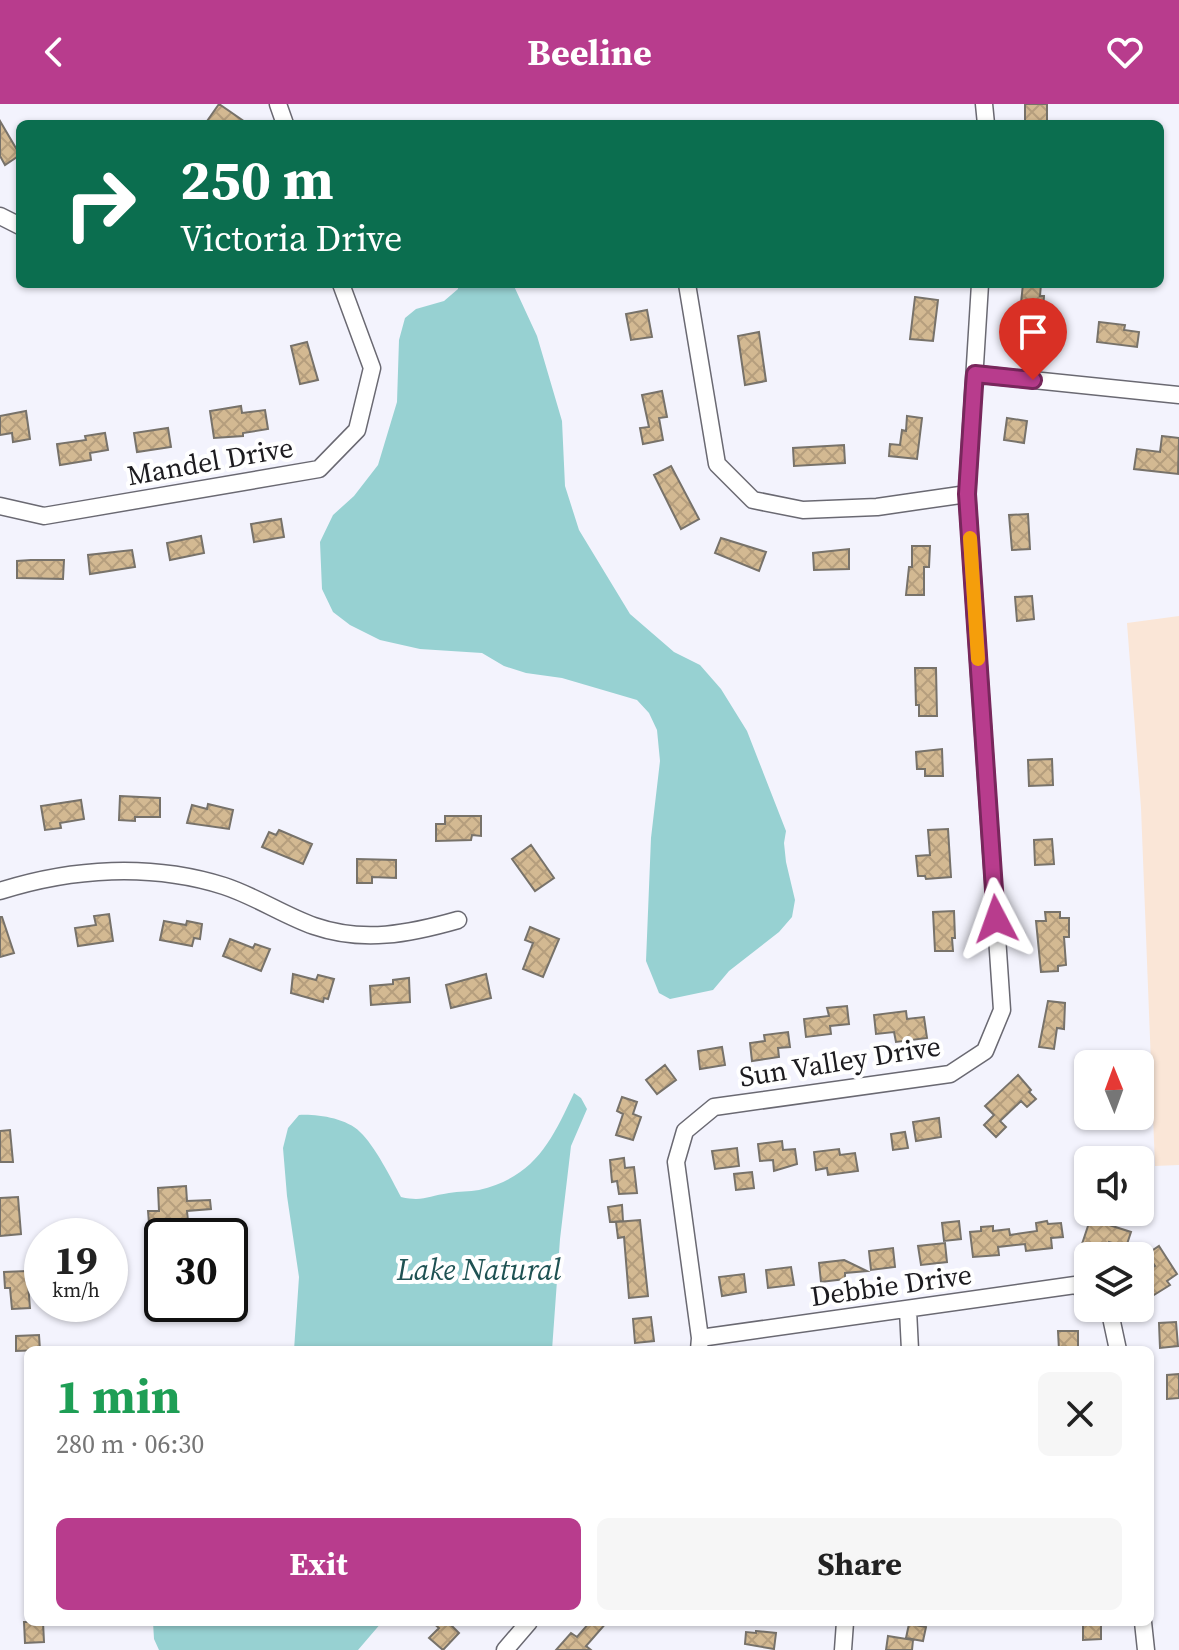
<!DOCTYPE html>
<html lang="en">
<head>
<meta charset="utf-8">
<style>
  body { margin:0; font-family:"Source Serif 4",serif; background:#f6f6f6; color:#222; height:100vh; display:flex; flex-direction:column; font-size:30px; white-space:nowrap }
  * { box-sizing:border-box; margin:0 }
  p { font-size:26px; color:#767676 }
  .icon { flex:none; width:44px; height:44px; fill:none; stroke:currentColor; stroke-width:2; stroke-linecap:round; stroke-linejoin:round }
  .map { position:relative; flex:1; overflow:hidden }
  .side { position:absolute; left:24px; top:1242px; width:1130px; height:280px; display:flex; flex-direction:column; background:#fff; border-radius:12px; box-shadow:0 2px 6px #0004 }
  .side>* { flex:none }
  .top-card { position:absolute; left:16px; top:16px; width:1148px; height:168px; border-radius:12px; box-shadow:0 2px 6px #0004; background:#0b6e4f; color:#fff; overflow:hidden }
  .needle { width:52px; rotate:359deg }
  .controls { position:absolute; left:1074px; top:946px; display:grid; gap:16px }
  .controls a { display:grid; place-items:center; width:80px; height:80px; border-radius:12px; background:#fff; box-shadow:0 2px 6px #0004; font-size:40px }
  .speed { position:absolute; left:24px; top:1114px; display:flex; gap:16px; font-size:40px; font-weight:700; text-align:center }
  .speed>* { display:grid; place-content:center; width:104px; height:104px; border-radius:50%; background:#fff; box-shadow:0 2px 6px #0004; line-height:1 }
  .speed small { font-size:20px; font-weight:400 }
  .speed .limit { border:4px solid #111; border-radius:12px; background:#fff; color:#111 }
  .pin { position:absolute; display:grid; place-items:center; width:68px; height:68px; color:#fff; margin:-82px -34px; border-radius:50% 50% 50% 0; rotate:-45deg; box-shadow:0 0 8px #0007 }
  .pin .icon { rotate:45deg }
  .me { position:absolute; width:88px; margin:-44px; rotate:356deg; stroke-linejoin:round; filter:drop-shadow(0 0 6px #0008) }
  .turn { display:flex; align-items:center; gap:28px; height:168px; padding:0 32px; font-size:36px }
  .turn .icon { width:104px; height:104px; stroke-width:2.5 }
  .turn b { display:block; font-size:56px; line-height:68px }
  .round { display:grid; place-items:center; flex:none; width:84px; height:84px; border-radius:12px; background:#f6f6f6 }
  .summary { display:flex; align-items:center; justify-content:space-between; height:136px; padding:0 32px }
  h1 { font-size:48px; font-weight:700; line-height:60px; color:#1e9e55 }
  .primary-button { display:flex; gap:16px; margin-top:auto; padding:16px 32px }
  .primary-button a { flex:1; height:92px; border-radius:12px; background:#b83c8d; color:#fff; font-size:32px; font-weight:700; line-height:92px; text-align:center }
  .primary-button a+a { background:#f6f6f6; color:#222 }
  header { display:flex; justify-content:space-between; align-items:center; height:104px; padding:0 32px; background:#b83c8d; color:#fff; font-size:36px; font-weight:700 }
  .map>svg:first-child { display:block }
  .education { fill:#fae6d7 }
  .water { fill:#97d1d2 }
  .building { fill:url(#building-cross-hatch); stroke:#77726a; stroke-width:2 }
  .lines { fill:none; stroke-linecap:round; stroke-linejoin:round }
  .street-casing { stroke:#6a6972; stroke-width:19 }
  .street { stroke:#fff; stroke-width:16 }
  .route-casing { stroke:#78275c; stroke-width:20 }
  .route { stroke:#b83c8d; stroke-width:14 }
  .slow { stroke:#f59e0b; stroke-width:14 }
  .labels { text-anchor:middle; stroke-width:8; stroke-linejoin:round; paint-order:stroke }
  .street-label { font-size:28px; fill:#1c1b1f; stroke:#fff }
  .water-label { font-size:30px; font-style:italic; fill:#1f5253; stroke:#fff }
</style>
</head>
<body>
<header><svg class="icon" aria-label="back" viewBox="0 0 24 24"><path d="M15 5l-7 7 7 7"/></svg>Beeline<svg class="icon" aria-label="heart" viewBox="0 0 24 24"><path d="M12 20l-8-8c-3-5 5-10 8-4 3-6 11-1 8 4z"/></svg></header>
<div class="map">
<svg width="1179" height="1546" viewBox="0 0 1179 1546">
  <defs>
    <pattern id="building-cross-hatch" width="8" height="8" patternUnits="userSpaceOnUse" patternTransform="scale(2)"><rect width="8" height="8" fill="#d3b992"/><path d="M0 0l8 8M0 8l8-8" fill="none" stroke="#b59e7d"/></pattern>
  </defs>
  <rect width="100%" height="100%" fill="#f3f3fd"/>
  <path class="education" d="M 1179,512 L 1179,1061 L 1155,1062 L 1141,704 L 1127,519 Z"/>
  <path class="water" d="M 458,180 L 513,180 L 537,232 L 562,317 L 565,382 L 579,426 L 630,510 L 674,548 L 700,561 L 721,585 L 747,627 L 786,727 L 784,739 L 786,758 L 795,796 L 792,813 L 779,828 L 729,867 L 713,886 L 670,895 L 659,889 L 646,857 L 651,734 L 660,657 L 657,626 L 649,609 L 637,596 L 562,574 L 526,569 L 504,562 L 482,549 L 420,545 L 380,536 L 350,521 L 333,508 L 322,485 L 320,438 L 333,411 L 354,392 L 378,361 L 397,298 L 399,236 L 405,214 L 416,205 L 444,197 L 458,185 Z
    M 574,989 L 581,994 L 587,1005 L 571,1042 L 560,1135 L 552,1246 L 294,1246 L 299,1173 L 287,1092 L 283,1044 L 288,1024 L 299,1011 C 317,1010 346,1014 360,1028 C 375,1042 391,1074 401,1093 C 423,1098 428,1092 449,1089 C 459,1087 469,1088 479,1086 C 535,1073 552,1036 574,989 Z
    M 153,1518 L 382,1518 L 358,1546 L 159,1546 L 154,1535 Z"/>
  <path class="building" d="M 219,0 L 248,20 L 205,20 Z
    M 1025,0 L 1047,0 L 1047,20 L 1025,20 Z
    M 0,17 L 20,51 L 5,61 L 0,52 Z
    M 1023,180 L 1041,180 L 1040,192 L 1044,192 L 1042,220 L 1019,218 Z
    M 915,193 L 938,196 L 933,237 L 910,235 Z
    M 647,206 L 652,233 L 631,236 L 626,210 Z
    M 1099,218 L 1125,221 L 1124,226 L 1139,228 L 1137,243 L 1097,238 Z
    M 759,228 L 766,277 L 745,281 L 738,232 Z
    M 307,238 L 318,276 L 300,280 L 291,242 Z
    M 662,287 L 667,313 L 659,314 L 663,336 L 643,340 L 640,324 L 649,323 L 642,291 Z
    M 241,302 L 242,309 L 265,306 L 268,325 L 243,329 L 243,332 L 214,334 L 210,307 Z
    M 26,307 L 30,335 L 13,338 L 12,329 L 0,331 L 0,312 Z
    M 907,312 L 922,314 L 917,355 L 889,352 L 890,340 L 900,341 L 902,326 L 906,327 Z
    M 1007,314 L 1027,317 L 1024,339 L 1004,336 Z
    M 168,324 L 171,343 L 137,348 L 134,329 Z
    M 105,329 L 108,346 L 90,349 L 91,356 L 60,361 L 57,340 L 86,336 L 85,332 Z
    M 1162,332 L 1179,334 L 1178,370 L 1134,365 L 1137,345 L 1160,348 Z
    M 844,341 L 845,359 L 794,362 L 793,344 Z
    M 671,362 L 699,415 L 681,425 L 654,371 Z
    M 1028,410 L 1030,445 L 1012,446 L 1009,411 Z
    M 281,415 L 284,433 L 254,438 L 251,420 Z
    M 201,432 L 204,449 L 170,456 L 167,439 Z
    M 721,434 L 766,448 L 759,467 L 715,449 Z
    M 912,442 L 930,442 L 929,463 L 924,463 L 924,491 L 906,491 L 909,463 L 912,463 Z
    M 849,445 L 849,465 L 814,466 L 813,449 Z
    M 132,446 L 135,463 L 90,470 L 88,451 Z
    M 31,456 L 64,456 L 63,475 L 17,474 L 17,457 Z
    M 1032,492 L 1034,515 L 1017,517 L 1015,493 Z
    M 915,564 L 936,564 L 937,612 L 919,612 L 919,601 L 916,601 Z
    M 942,645 L 943,672 L 925,672 L 925,665 L 917,665 L 916,648 Z
    M 1052,655 L 1053,681 L 1029,682 L 1028,656 Z
    M 120,692 L 160,694 L 160,713 L 135,713 L 135,717 L 119,716 Z
    M 81,696 L 84,715 L 60,719 L 61,724 L 45,726 L 41,702 Z
    M 208,700 L 233,706 L 229,725 L 187,719 L 192,701 L 207,705 Z
    M 445,712 L 481,712 L 481,732 L 472,731 L 471,736 L 436,737 L 436,720 L 445,720 Z
    M 948,725 L 951,773 L 926,775 L 925,772 L 918,772 L 916,752 L 930,751 L 928,726 Z
    M 279,726 L 312,740 L 303,760 L 262,743 L 269,728 L 276,731 Z
    M 1052,735 L 1054,760 L 1035,761 L 1034,736 Z
    M 531,741 L 554,774 L 535,787 L 512,755 Z
    M 357,755 L 396,756 L 396,774 L 372,773 L 372,779 L 357,779 Z
    M 954,807 L 955,834 L 952,834 L 953,847 L 935,847 L 933,808 Z
    M 1045,808 L 1060,808 L 1060,814 L 1069,814 L 1069,833 L 1064,833 L 1066,861 L 1058,862 L 1058,867 L 1041,868 L 1036,817 L 1046,817 Z
    M 109,810 L 113,837 L 78,842 L 75,824 L 96,821 L 94,812 Z
    M 0,813 L 2,813 L 14,849 L 0,853 Z
    M 164,817 L 186,821 L 187,817 L 202,820 L 200,835 L 194,834 L 192,842 L 160,836 Z
    M 530,823 L 559,835 L 543,873 L 523,865 L 533,839 L 525,836 Z
    M 230,835 L 253,844 L 255,840 L 270,845 L 261,867 L 223,852 Z
    M 293,870 L 316,876 L 318,871 L 334,875 L 328,895 L 324,894 L 323,898 L 291,889 Z
    M 486,870 L 491,894 L 451,904 L 446,881 Z
    M 409,874 L 410,898 L 371,901 L 370,882 L 393,880 L 393,876 Z
    M 1048,897 L 1065,899 L 1064,925 L 1057,924 L 1054,945 L 1039,943 Z
    M 847,902 L 849,920 L 830,922 L 831,930 L 806,933 L 804,915 L 829,912 L 827,904 Z
    M 906,907 L 907,915 L 924,913 L 927,934 L 896,938 L 894,928 L 876,930 L 874,911 Z
    M 788,928 L 790,943 L 778,944 L 779,953 L 752,957 L 750,939 L 765,937 L 764,931 Z
    M 722,943 L 725,961 L 700,965 L 698,947 Z
    M 665,961 L 676,976 L 657,990 L 646,976 Z
    M 1018,971 L 1031,986 L 1029,988 L 1036,995 L 1027,1003 L 1021,997 L 1000,1017 L 1006,1023 L 996,1033 L 984,1021 L 994,1011 L 985,1002 Z
    M 622,993 L 637,998 L 633,1010 L 641,1013 L 633,1036 L 616,1031 L 623,1010 L 617,1007 Z
    M 939,1014 L 941,1033 L 916,1037 L 913,1018 Z
    M 10,1026 L 13,1058 L 0,1058 L 0,1027 Z
    M 905,1028 L 908,1044 L 893,1046 L 891,1030 Z
    M 782,1037 L 783,1046 L 795,1045 L 797,1060 L 774,1067 L 773,1056 L 760,1057 L 758,1040 Z
    M 737,1044 L 739,1062 L 715,1065 L 712,1047 Z
    M 839,1045 L 840,1051 L 855,1049 L 858,1067 L 828,1071 L 827,1064 L 816,1066 L 814,1048 Z
    M 624,1054 L 625,1064 L 634,1063 L 637,1089 L 619,1090 L 617,1077 L 612,1078 L 610,1056 Z
    M 752,1068 L 754,1084 L 736,1086 L 734,1070 Z
    M 186,1082 L 187,1097 L 210,1096 L 211,1105 L 187,1107 L 188,1117 L 170,1117 L 171,1122 L 166,1122 L 166,1130 L 150,1131 L 148,1107 L 159,1107 L 158,1084 Z
    M 18,1093 L 21,1130 L 0,1132 L 0,1094 Z
    M 622,1101 L 623,1117 L 610,1118 L 608,1103 Z
    M 1092,1110 L 1104,1114 L 1103,1119 L 1131,1128 L 1126,1143 L 1109,1138 L 1107,1146 L 1082,1140 Z
    M 640,1116 L 648,1192 L 629,1194 L 624,1133 L 618,1134 L 616,1118 Z
    M 959,1117 L 961,1135 L 944,1137 L 942,1119 Z
    M 1047,1117 L 1048,1120 L 1061,1119 L 1063,1133 L 1051,1134 L 1052,1144 L 1026,1147 L 1025,1140 L 998,1143 L 999,1151 L 973,1153 L 970,1128 L 981,1127 L 981,1123 L 993,1122 L 993,1127 L 1009,1125 L 1010,1131 L 1037,1127 L 1036,1119 Z
    M 945,1139 L 947,1158 L 921,1161 L 918,1142 Z
    M 1159,1142 L 1177,1170 L 1167,1177 L 1170,1181 L 1154,1191 L 1141,1171 L 1155,1162 L 1147,1150 Z
    M 893,1144 L 895,1163 L 871,1166 L 869,1147 Z
    M 844,1156 L 867,1167 L 845,1169 L 845,1175 L 821,1178 L 819,1159 Z
    M 791,1163 L 794,1181 L 768,1184 L 766,1166 Z
    M 27,1167 L 30,1204 L 12,1205 L 10,1184 L 5,1184 L 4,1168 Z
    M 744,1170 L 746,1188 L 722,1192 L 719,1173 Z
    M 651,1213 L 654,1237 L 635,1239 L 633,1215 Z
    M 1176,1218 L 1178,1242 L 1160,1244 L 1159,1219 Z
    M 1058,1227 L 1078,1227 L 1078,1246 L 1059,1246 Z
    M 39,1231 L 40,1246 L 16,1247 L 16,1232 Z
    M 1179,1270 L 1179,1294 L 1167,1295 L 1167,1271 Z
    M 24,1518 L 43,1518 L 44,1538 L 25,1539 Z
    M 432,1518 L 448,1518 L 459,1529 L 443,1546 L 429,1534 L 439,1524 Z
    M 590,1518 L 607,1518 L 586,1542 L 591,1546 L 556,1546 L 571,1529 L 577,1533 Z
    M 1083,1518 L 1101,1518 L 1101,1535 L 1083,1536 Z
    M 909,1520 L 926,1523 L 923,1537 L 906,1534 Z
    M 756,1527 L 776,1529 L 774,1545 L 745,1540 L 746,1528 L 756,1529 Z
    M 888,1532 L 913,1536 L 912,1546 L 886,1546 Z"/>
  <g class="lines">
    <defs>
      <path id="street" d="M 278,0 L 285,20
        M 984,0 L 986,20
        M 0,112 L 20,122
        M 687,180 L 717,360 L 753,396 L 803,406 L 877,403 L 967,390
        M 975,270 L 1179,291
        M 0,402 L 44,412 L 319,365 L 357,326 L 372,264 L 341,180
        M 0,787 C 72,764 151,759 224,782 C 255,792 283,811 314,822 C 363,839 409,830 458,816
        M 1109,1204 L 1118,1246
        M 908,1206 L 910,1246
        M 700,1234 L 1075,1181 L 1088,1189
        M 699,1246 L 700,1234 L 676,1058 L 685,1027 L 714,1003 L 950,970 L 985,947 L 1002,906 L 967,390 L 980,180
        M 1143,1518 L 1146,1546
        M 505,1546 L 529,1518
        M 843,1546 L 845,1518"/>
    </defs>
    <use href="#street" class="street-casing"/>
    <use href="#street" class="street"/>
  </g>
  <g class="lines">
    <defs>
      <path id="route" d="M 996,815 L 967,390 L 974,282 L 975,270 L 1033,276"/>
    </defs>
    <use href="#route" class="route-casing"/>
    <use href="#route" class="route"/>
    <path class="slow" d="M 970,434 L 978,555"/>
  </g>
  <g class="labels">
    <g class="street-label">
      <text transform="translate(210 357) rotate(-10)" y="10">Mandel Drive</text>
      <text transform="translate(840 957) rotate(-9)" y="10">Sun Valley Drive</text>
      <text transform="translate(891 1181) rotate(-8)" y="10">Debbie Drive</text>
    </g>
    <g class="water-label">
      <text x="479" y="1176">Lake Natural</text>
    </g>
  </g>
</svg>
<div class="controls">
<a><svg class="needle" viewBox="-14 -14 28 28"><path d="M0-13l5 13h-10z" fill="#e53935"/><path d="M0 13l5-13h-10z" fill="#767676"/></svg></a>
<a><svg class="icon" aria-label="sound" viewBox="0 0 24 24"><path d="M4 9h4l5-4v14l-5-4H4zM17 9q2 3 0 6"/></svg></a>
<a><svg class="icon" aria-label="layers" viewBox="0 0 24 24"><path d="M12 4l9 5-9 5-9-5zM3 14l9 5 9-5"/></svg></a>
</div>
<div class="speed"><div>19<small>km/h</small></div><div class="limit">30</div></div>
<div class="pin" style="left:1033px;top:276px;background:#d93025"><svg class="icon" aria-label="arrive" viewBox="0 0 24 24"><path d="M6 21V4h12l-3 4 3 4H6"/></svg></div>
<svg class="me" style="left:996px;top:815px" viewBox="-20 -20 40 40"><path d="M0-17L14 15 0 8-14 15z" fill="#b83c8d" stroke="#fff" stroke-width="4"/></svg>
<div class="top-card">
<div class="turn"><svg class="icon" aria-label="right" viewBox="0 0 24 24"><path d="M7 20v-9h11M14 6l5 5-5 5"/></svg><div><b>250 m</b>Victoria Drive</div></div>
</div>
<section class="side">
<div class="summary"><div><h1>1 min</h1><p>280 m · 06:30</p></div><a class="round"><svg class="icon" aria-label="close" viewBox="0 0 24 24"><path d="M6 6l12 12M18 6L6 18"/></svg></a></div>
<div class="primary-button"><a>Exit</a><a>Share</a></div>
</section>
</div>
</body>
</html>
